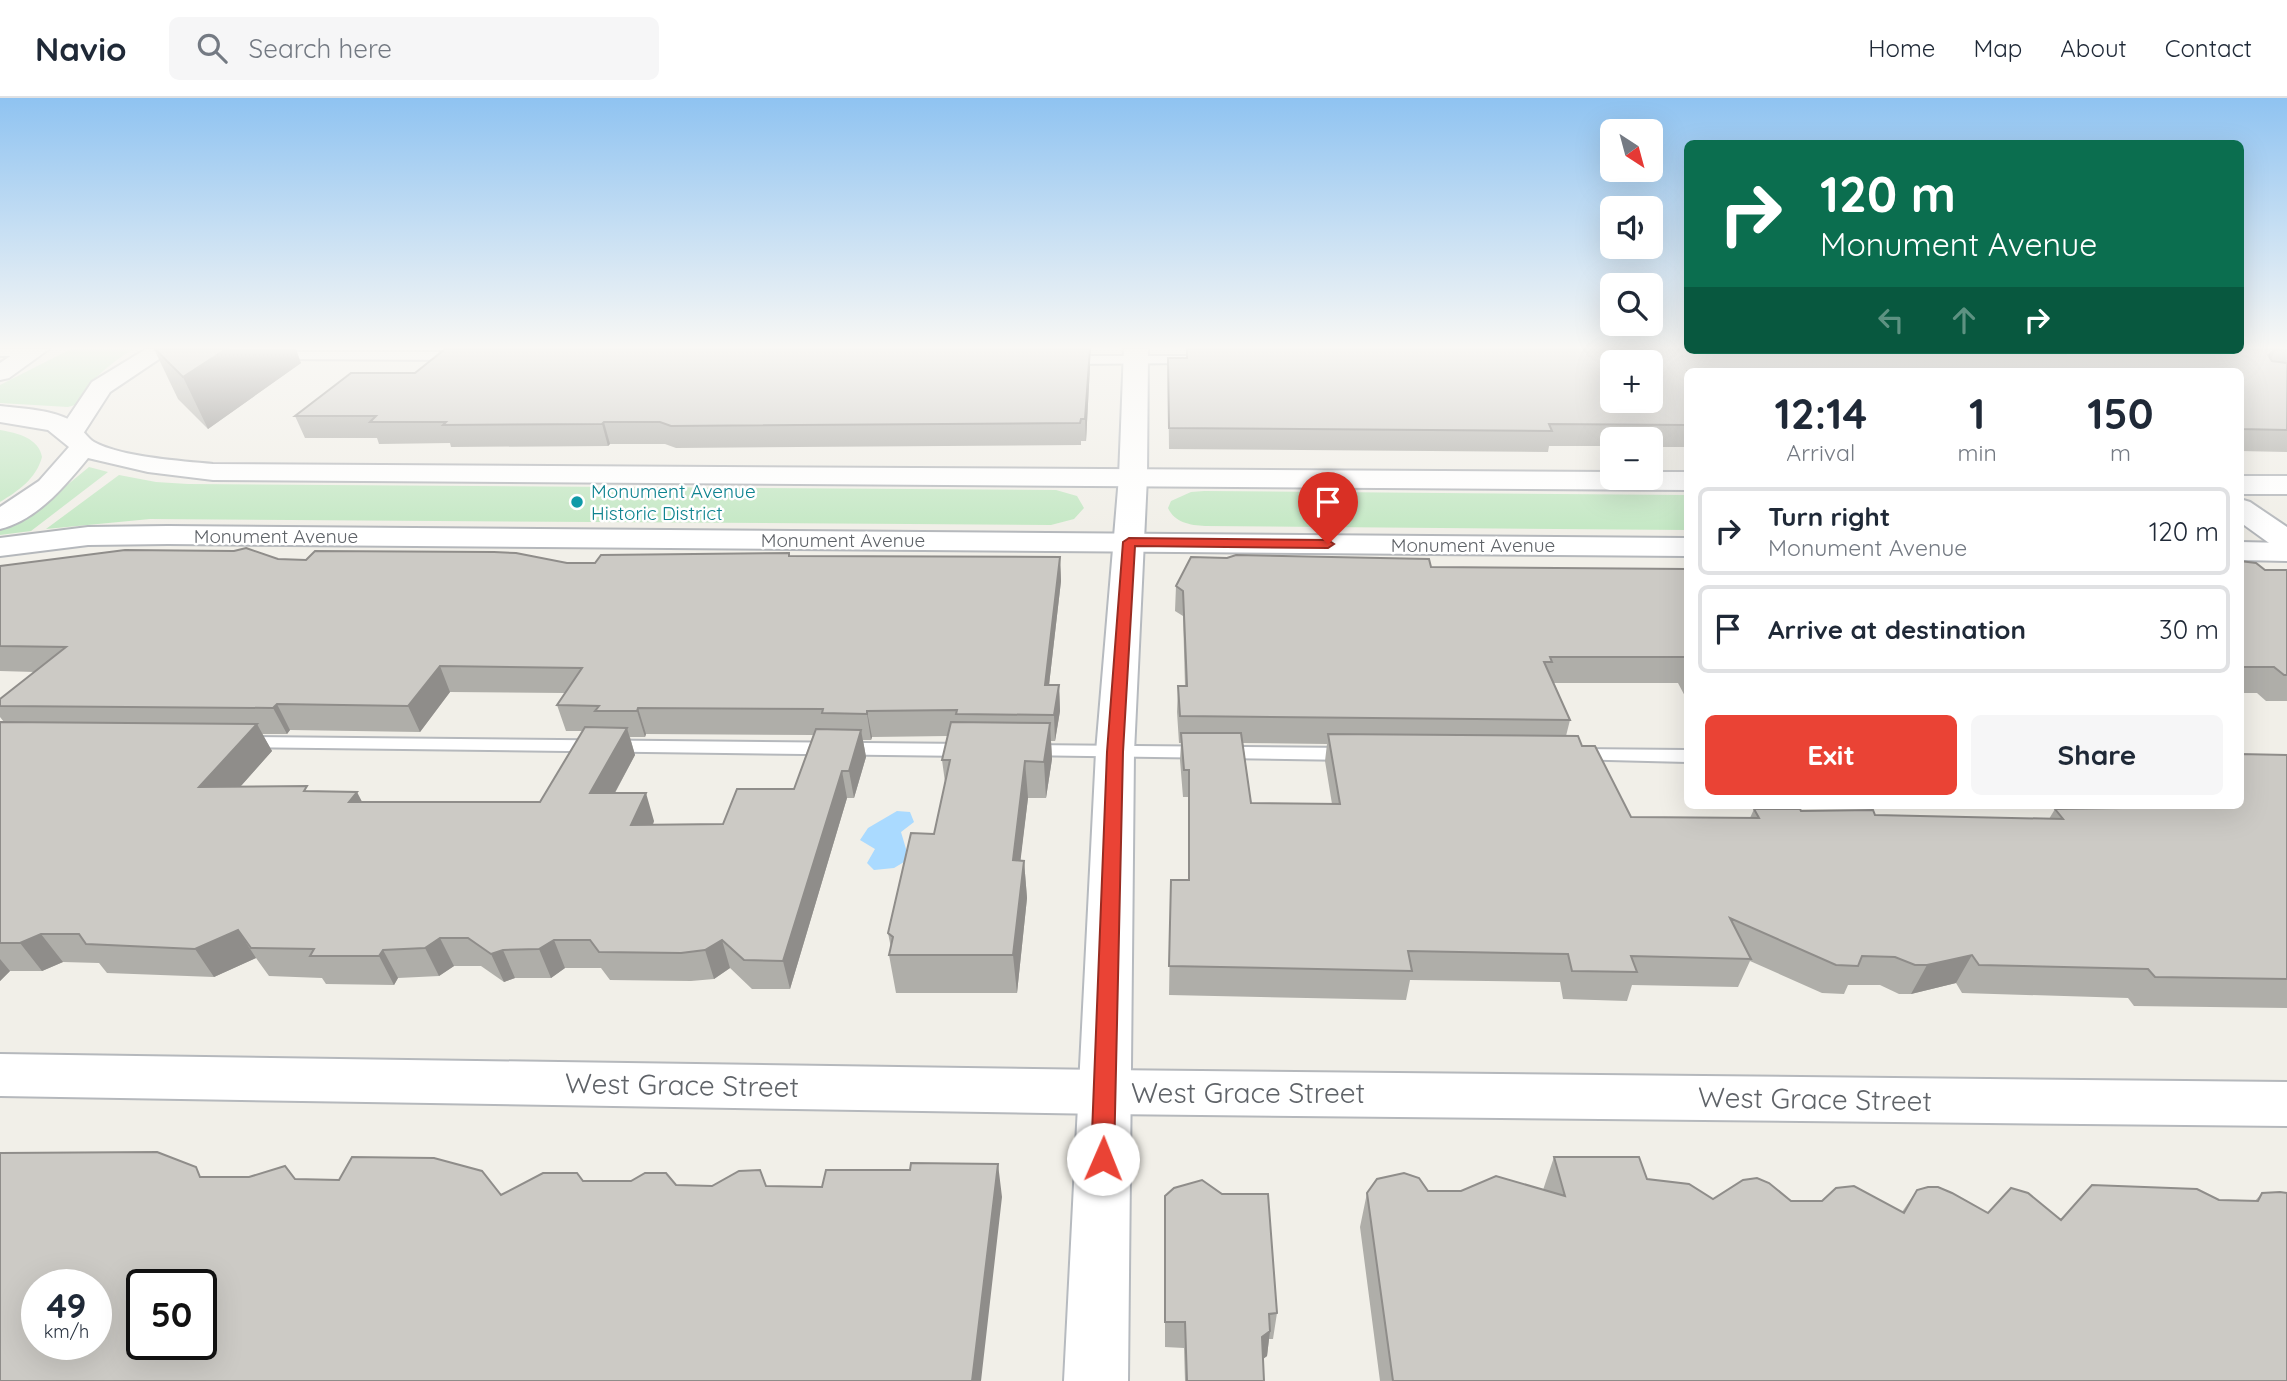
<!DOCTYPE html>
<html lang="en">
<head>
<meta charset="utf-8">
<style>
  body { margin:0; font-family:Quicksand,sans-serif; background:#f6f6f7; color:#1f2937; height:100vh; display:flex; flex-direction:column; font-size:26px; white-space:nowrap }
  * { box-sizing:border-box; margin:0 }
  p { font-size:23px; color:#747a83 }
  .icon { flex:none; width:38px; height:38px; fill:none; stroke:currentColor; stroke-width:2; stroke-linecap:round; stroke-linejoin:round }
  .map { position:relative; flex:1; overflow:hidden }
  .drawer { position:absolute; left:1684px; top:270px; width:560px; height:441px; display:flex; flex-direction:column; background:#fff; border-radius:10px; box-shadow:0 7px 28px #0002 }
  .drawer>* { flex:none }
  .hud { position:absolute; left:1684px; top:42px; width:560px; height:214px; border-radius:10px; box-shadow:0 7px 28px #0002; background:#0b6e4f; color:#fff; overflow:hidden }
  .needle { width:46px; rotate:144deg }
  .tools { position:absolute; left:1600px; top:21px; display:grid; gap:14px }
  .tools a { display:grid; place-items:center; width:63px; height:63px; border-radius:10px; background:#fff; box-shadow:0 7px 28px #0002; font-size:35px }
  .speed { position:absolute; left:21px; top:1171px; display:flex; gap:14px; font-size:35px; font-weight:700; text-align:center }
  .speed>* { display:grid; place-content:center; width:91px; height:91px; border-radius:50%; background:#fff; box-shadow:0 7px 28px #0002; line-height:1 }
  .speed small { font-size:18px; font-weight:400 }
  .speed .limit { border:4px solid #111; border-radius:10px; background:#fff; color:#111 }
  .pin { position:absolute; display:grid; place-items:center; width:60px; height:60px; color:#fff; margin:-72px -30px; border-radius:50% 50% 50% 0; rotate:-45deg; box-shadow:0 0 7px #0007 }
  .pin .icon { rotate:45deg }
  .me { position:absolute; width:77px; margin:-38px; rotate:1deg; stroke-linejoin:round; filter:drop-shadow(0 0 5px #0008) }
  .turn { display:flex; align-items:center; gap:24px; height:147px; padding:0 21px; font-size:32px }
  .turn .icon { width:91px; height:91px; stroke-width:2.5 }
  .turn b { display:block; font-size:49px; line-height:60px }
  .lanes { display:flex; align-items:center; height:66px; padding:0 21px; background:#0003; justify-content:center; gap:35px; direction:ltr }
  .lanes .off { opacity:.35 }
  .eta { display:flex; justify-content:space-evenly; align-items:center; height:119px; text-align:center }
  .eta b { font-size:42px; font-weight:700; line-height:49px }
  .cta { display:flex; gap:14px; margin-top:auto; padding:14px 21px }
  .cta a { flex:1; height:80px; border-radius:10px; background:#ea4335; color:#fff; font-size:28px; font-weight:700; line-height:80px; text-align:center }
  .cta a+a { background:#f6f6f7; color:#1f2937 }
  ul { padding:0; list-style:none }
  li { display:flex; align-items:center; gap:21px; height:88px; margin:0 14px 10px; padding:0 7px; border:4px solid #e0e1e3; border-radius:10px }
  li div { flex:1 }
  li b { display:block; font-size:26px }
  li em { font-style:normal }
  header { display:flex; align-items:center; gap:42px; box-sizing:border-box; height:98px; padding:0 35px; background:#fff; border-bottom:2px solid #e0e1e3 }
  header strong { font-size:33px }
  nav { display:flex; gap:38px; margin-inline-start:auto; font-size:24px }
  .search { width:490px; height:63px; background:#f6f6f7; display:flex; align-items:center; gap:18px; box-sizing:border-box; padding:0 24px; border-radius:10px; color:#747a83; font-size:26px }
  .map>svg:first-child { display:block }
  .green { fill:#c5e8c5 }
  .water { fill:#aadaff }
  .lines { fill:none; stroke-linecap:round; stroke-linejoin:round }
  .service-casing { stroke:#b5b8bc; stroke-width:4 }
  .minor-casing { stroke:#b5b8bc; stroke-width:4 }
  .tertiary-casing { stroke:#b5b8bc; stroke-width:4 }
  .secondary-casing { stroke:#b6babf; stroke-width:4 }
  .service { fill:#fff; fill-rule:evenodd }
  .minor { fill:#fff; fill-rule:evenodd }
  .tertiary { fill:#fff; fill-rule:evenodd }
  .secondary { fill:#fff; fill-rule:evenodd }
  .wall { fill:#afaea9; fill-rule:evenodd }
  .shaded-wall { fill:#8f8d8a }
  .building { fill:#cccac5; stroke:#8f8d8a; stroke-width:2; fill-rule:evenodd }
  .route { fill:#ea4335; stroke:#982c22; stroke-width:2 }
  .culture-dot { fill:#0f9aa8; stroke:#fff; stroke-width:2.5 }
  .labels { text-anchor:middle; stroke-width:5; stroke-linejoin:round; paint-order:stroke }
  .far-culture-label { font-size:19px; fill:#0d838f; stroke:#fff; text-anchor:start }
  .far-street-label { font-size:19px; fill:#5f6368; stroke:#fff }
  .near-street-label { font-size:28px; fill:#5f6368; stroke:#fff }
</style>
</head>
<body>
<header>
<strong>Navio</strong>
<div class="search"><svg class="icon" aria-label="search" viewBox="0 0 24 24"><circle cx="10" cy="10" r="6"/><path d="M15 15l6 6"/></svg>Search here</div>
<nav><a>Home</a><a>Map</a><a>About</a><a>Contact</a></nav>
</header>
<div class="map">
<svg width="2287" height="1283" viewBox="0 0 2287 1283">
  <rect width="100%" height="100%" fill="#f1efe8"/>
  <path class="green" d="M 71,251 L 133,251 C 106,269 92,280 75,307 L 68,309 L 0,305 L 0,287 Z
    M 0,332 C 17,335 39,340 42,359 C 36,381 18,393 0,404 Z
    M 89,369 L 108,374 L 31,433 L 0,437 L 0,431 L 43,407 Z
    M 119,377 L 156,384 L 188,386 L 1056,392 L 1077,398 L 1084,410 L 1074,421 L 1051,427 L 150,421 L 46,431 Z
    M 1204,393 L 1687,397 L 1687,432 L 1205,428 C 1190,427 1175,425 1168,410 L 1171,403 L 1191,394 Z"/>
  <path class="water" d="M 897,713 L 910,714 L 914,724 L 901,734 L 909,761 L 894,770 L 874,772 L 867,765 L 875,751 L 860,742 L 868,730 Z"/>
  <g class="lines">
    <defs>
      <path id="service" d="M 0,251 L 37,251 L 39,254 L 33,258 L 0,258 Z
        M 268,254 L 463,254 L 469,258 L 463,262 L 272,261 L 268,260 Z
        M 1194,258 L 1198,259 L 1198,265 L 1063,266 L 1057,262 L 1063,258 Z
        M 243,639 L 968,646 L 975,648 L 978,652 L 975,656 L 968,658 L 236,649 L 233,645 L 236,641 Z
        M 1027,647 L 1350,650 L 1357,652 L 1360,656 L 1357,660 L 1350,662 L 1020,657 L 1017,653 L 1020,649 Z
        M 1576,651 L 1687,652 L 1687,664 L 1569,661 L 1566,657 L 1569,653 Z"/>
      <path id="minor" d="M 21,251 L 49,251 L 9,280 L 0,282 L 0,265 Z
        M 146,251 L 174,251 L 110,294 L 81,339 L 72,341 L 63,339 L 59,333 L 92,284 Z
        M 2004,252 L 2031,252 L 2057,273 L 2029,273 Z
        M 2240,401 L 2250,404 L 2287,429 L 2287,452 L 2276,450 L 2240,424 Z
        M 0,956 L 1105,972 L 2287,984 L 2287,1028 L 1105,1016 L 0,998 Z"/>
      <path id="tertiary" d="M 0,308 C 24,311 53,311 75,325 C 82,330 87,340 94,344 C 121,359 181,363 213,366 L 1612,374 L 1612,380 L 1650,380 L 1650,374 L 1687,374 L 1687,392 L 213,382 L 148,374 L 88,360 C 65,388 37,422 0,431 L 0,409 L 39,383 L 69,349 L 48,332 L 0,324 Z
        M 2240,378 L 2287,378 L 2287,396 L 2240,396 Z
        M 168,428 L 1687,440 L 1687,458 L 168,446 L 88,447 L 0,458 L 0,440 L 88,429 Z
        M 2240,444 L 2287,445 L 2287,463 L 2240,462 Z"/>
      <path id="secondary" d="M 1124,251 L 1148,251 L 1147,379 L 1134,654 L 1128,1283 L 1064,1283 L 1096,654 L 1119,379 Z"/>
    </defs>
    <use href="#service" class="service-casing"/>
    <use href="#minor" class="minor-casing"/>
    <use href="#tertiary" class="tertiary-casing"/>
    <use href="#secondary" class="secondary-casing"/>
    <use href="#service" class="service"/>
    <use href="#minor" class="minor"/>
    <use href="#tertiary" class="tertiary"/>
    <use href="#secondary" class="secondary"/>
  </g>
  <path class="wall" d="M 154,251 L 301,265 L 208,331 L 178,301 Z
    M 445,251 L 1091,251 L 1091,255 L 1090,255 L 1090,268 L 1086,343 L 1081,343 L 1081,347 L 676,350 L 665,346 L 610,346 L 608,348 L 451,349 L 450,345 L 379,346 L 377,340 L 305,340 L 295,318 L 415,275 Z
    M 1186,251 L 2015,252 L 2013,255 L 2038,255 L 2034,252 L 2287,251 L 2287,354 L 2240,353 L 2240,273 L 1687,273 L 1687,351 L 1685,349 L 1650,349 L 1650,341 L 1612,341 L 1612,348 L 1549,348 L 1548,354 L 1169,351 L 1168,260 L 1186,260 Z
    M 790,458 L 1060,459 L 1061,483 L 1049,587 L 1059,587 L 1060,613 L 1055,643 L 1051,643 L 1052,661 L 1046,700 L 1028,700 L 1020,763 L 1024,763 L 1027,800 L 1017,895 L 896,895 L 889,857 L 891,850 L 888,835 L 934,736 L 945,684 L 942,662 L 948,638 L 872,639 L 871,642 L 863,642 L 866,659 L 854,700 L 847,700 L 790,891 L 752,891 L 730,870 L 714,881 L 691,883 L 610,882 L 601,870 L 565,870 L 551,880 L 515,880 L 504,884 L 481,868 L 454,868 L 439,878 L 398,880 L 394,887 L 326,886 L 322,880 L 269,878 L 256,860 L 214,879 L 107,875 L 99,865 L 63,864 L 42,873 L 10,873 L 0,883 L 0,624 L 4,624 L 0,619 L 0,601 L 35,574 L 0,573 L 0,468 L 278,461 L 595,465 ZM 450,594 L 565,595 L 557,607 L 566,633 L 583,633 L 540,704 L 362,704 L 310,693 L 240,689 L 272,653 L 262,636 L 287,636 L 290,632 L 420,634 ZM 646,636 L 813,637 L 794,691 L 723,726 L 653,727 L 654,723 L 615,695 L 635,657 L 630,639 L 645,639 Z
    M 2240,463 L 2265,472 L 2287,472 L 2287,603 L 2266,603 L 2257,595 L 2240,595 Z
    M 1431,469 L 1687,471 L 1687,602 L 1678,585 L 1553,585 L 1570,622 L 1566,638 L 1582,648 L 1631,719 L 1750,720 L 1754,711 L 1875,717 L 2049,721 L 2055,711 L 2143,710 L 2141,707 L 2240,707 L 2287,657 L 2287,910 L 2134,908 L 2128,900 L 1962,895 L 1956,885 L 1911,896 L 1899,896 L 1880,887 L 1848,887 L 1844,896 L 1822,895 L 1750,863 L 1738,889 L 1632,887 L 1627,903 L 1563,901 L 1560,884 L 1410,882 L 1406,902 L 1169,897 L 1171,782 L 1188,782 L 1188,699 L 1183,699 L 1180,662 L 1181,645 L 1179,645 L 1177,614 L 1178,588 L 1185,588 L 1183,518 L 1175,513 L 1176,488 ZM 1243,645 L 1327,646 L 1325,663 L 1332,706 L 1251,705 Z
    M 1554,1059 L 1647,1081 L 1713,1101 L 1791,1103 L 1902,1114 L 1917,1092 L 1988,1115 L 2061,1122 L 2219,1102 L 2255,1103 L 2262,1095 L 2287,1283 L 1380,1283 L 1360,1129 L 1367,1095 L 1543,1092 Z
    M 1165,1124 L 1277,1215 L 1273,1241 L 1269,1241 L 1267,1258 L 1263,1261 L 1264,1283 L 1185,1283 L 1184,1250 L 1165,1249 Z"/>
  <path class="shaded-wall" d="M 226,251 L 296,251 L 301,265 L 208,331 L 183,279 Z
    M 1090,251 L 1090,268 L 1086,343 L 1085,321 Z
    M 2276,251 L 2265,271 L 2268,257 Z
    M 604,324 L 610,346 L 608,348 L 602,326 Z
    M 1060,459 L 1061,483 L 1046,613 L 1045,587 Z
    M 440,568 L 450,594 L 420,634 L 408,608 Z
    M 1059,587 L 1060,613 L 1055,643 L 1054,617 Z
    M 277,606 L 290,632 L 287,636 L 273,610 Z
    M 638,610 L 646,636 L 645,639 L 637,613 Z
    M 867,613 L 872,639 L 871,642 L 867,616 Z
    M 1050,625 L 1052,661 L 1046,700 L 1044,664 Z
    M 257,626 L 272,653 L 216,716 L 199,689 Z
    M 627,630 L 635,657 L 600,722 L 590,695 Z
    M 861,632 L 866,659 L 854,700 L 849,673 Z
    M 1025,663 L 1028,700 L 1016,800 L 1013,762 Z
    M 842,673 L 847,700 L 790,891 L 783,863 Z
    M 357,694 L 371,721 L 349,704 Z
    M 646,695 L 654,723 L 640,754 L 631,727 Z
    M 1024,763 L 1027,800 L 1017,895 L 1013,857 Z
    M 238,832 L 256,860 L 214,879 L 195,851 Z
    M 41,836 L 63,864 L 42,873 L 20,845 Z
    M 440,840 L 454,868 L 439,878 L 425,850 Z
    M 554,842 L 565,870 L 551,880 L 539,851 Z
    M 722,842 L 730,870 L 714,881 L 705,852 Z
    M 383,852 L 398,880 L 394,887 L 379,858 Z
    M 503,852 L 515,880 L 504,884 L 491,856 Z
    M 1972,857 L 1956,885 L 1911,896 L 1927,867 Z
    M 0,861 L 10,873 L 0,883 Z
    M 998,1066 L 1002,1099 L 981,1283 L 972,1283 Z
    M 1270,1233 L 1267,1258 L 1259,1264 L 1262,1239 Z"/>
  <path class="building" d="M 155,251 L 226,251 L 183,279 Z
    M 445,251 L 1090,251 L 1085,321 L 1081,321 L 1080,325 L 671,328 L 660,324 L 604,324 L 602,326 L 443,327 L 446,324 L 370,324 L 376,318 L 295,318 L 351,275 L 415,275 Z
    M 1187,251 L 1655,251 L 2066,256 L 2069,253 L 2068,252 L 2276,251 L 2268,257 L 2272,263 L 2287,265 L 2287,332 L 2240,331 L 2240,273 L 1687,273 L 1687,327 L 1549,326 L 1552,333 L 1169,330 L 1168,260 L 1187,260 ZM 1612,264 L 1650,264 L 1650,303 L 1612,303 Z
    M 246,450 L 278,461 L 306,462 L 315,453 L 494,454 L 516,455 L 567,465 L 595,465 L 601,457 L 789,455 L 789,458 L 1060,459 L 1045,587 L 1059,587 L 1054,617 L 956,616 L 957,612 L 867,613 L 867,616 L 822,615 L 823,611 L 638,610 L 637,613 L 595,613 L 599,608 L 557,607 L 582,570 L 440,568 L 408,608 L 277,606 L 273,610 L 0,608 L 0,601 L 66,549 L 0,548 L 0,468 L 125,452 L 234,453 Z
    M 1236,457 L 1429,461 L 1431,469 L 1687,471 L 1687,561 L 1686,559 L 1550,559 L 1552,564 L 1544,564 L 1570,622 L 1180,618 L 1178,588 L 1187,588 L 1183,493 L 1176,488 L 1191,459 L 1227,460 Z
    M 2240,463 L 2256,465 L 2265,472 L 2287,472 L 2287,577 L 2284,577 L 2274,569 L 2240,569 Z
    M 0,624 L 257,626 L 199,689 L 307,688 L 304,693 L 357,694 L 349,704 L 540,704 L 585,629 L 627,630 L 590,695 L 646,695 L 631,727 L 723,726 L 737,691 L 794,691 L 816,631 L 861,632 L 849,673 L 842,673 L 783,863 L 744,862 L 722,842 L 705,852 L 681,855 L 599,854 L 590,842 L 554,842 L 539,851 L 503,852 L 491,856 L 468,840 L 440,840 L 425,850 L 383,852 L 379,858 L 310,858 L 314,851 L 251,850 L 238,832 L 195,851 L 86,846 L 79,836 L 41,836 L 20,845 L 0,845 Z
    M 951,624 L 1050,625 L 1044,664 L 1025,663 L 1013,762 L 1024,763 L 1013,857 L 889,857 L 893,839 L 888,835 L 911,735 L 934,736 L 950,662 L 942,662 Z
    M 1181,635 L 1241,635 L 1251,705 L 1340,706 L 1328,636 L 1578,638 L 1582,648 L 1595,648 L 1631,719 L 1759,720 L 1754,711 L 1800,711 L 1801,713 L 1873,712 L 1875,717 L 2063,721 L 2055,711 L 2187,709 L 2185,707 L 2240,707 L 2240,656 L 2287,657 L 2287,881 L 2155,879 L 2148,871 L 1979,867 L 1972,857 L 1927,867 L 1915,867 L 1895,859 L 1862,858 L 1858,868 L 1836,867 L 1730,820 L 1751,861 L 1631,858 L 1637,874 L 1572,873 L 1568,856 L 1408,853 L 1412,873 L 1169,868 L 1171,782 L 1189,782 L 1189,672 L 1184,672 Z
    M 157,1054 L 196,1069 L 200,1079 L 249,1079 L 285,1068 L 295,1081 L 339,1082 L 352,1059 L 434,1060 L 482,1073 L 501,1097 L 543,1075 L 577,1075 L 583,1083 L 631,1083 L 645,1075 L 666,1075 L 676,1087 L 712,1088 L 739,1073 L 760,1072 L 766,1088 L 822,1089 L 826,1072 L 910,1072 L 911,1065 L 998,1066 L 972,1283 L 0,1283 L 0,1055 ZM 37,1186 L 96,1186 L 96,1246 L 37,1246 ZM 142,1186 L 201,1186 L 201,1246 L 142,1246 Z
    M 1554,1059 L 1639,1059 L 1647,1081 L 1689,1086 L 1713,1101 L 1743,1082 L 1757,1080 L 1769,1085 L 1791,1103 L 1822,1103 L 1836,1090 L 1854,1088 L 1904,1115 L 1917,1092 L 1928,1089 L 1938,1089 L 1952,1095 L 1988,1115 L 2011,1090 L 2028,1095 L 2061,1122 L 2092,1087 L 2197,1091 L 2219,1102 L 2258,1103 L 2262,1095 L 2280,1094 L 2287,1095 L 2287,1283 L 1393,1283 L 1367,1095 L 1377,1081 L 1404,1075 L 1419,1080 L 1428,1093 L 1461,1093 L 1496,1078 L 1565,1098 Z
    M 1202,1082 L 1222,1096 L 1268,1096 L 1277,1215 L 1269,1216 L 1270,1233 L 1262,1239 L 1264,1283 L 1187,1283 L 1185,1224 L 1165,1224 L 1165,1098 L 1174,1090 Z"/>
  <linearGradient id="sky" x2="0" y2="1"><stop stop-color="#8fc3f1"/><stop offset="0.58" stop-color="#f9f8f5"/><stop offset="1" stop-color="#f9f8f5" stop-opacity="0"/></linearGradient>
  <rect width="2287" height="431" fill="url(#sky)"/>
  <path class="route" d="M 1129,440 L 1328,442 L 1334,446 L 1328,450 L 1135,448 L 1123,654 L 1114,1061 L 1111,1068 L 1103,1071 L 1095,1068 L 1091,1061 L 1107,654 L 1123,444 Z"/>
  <circle class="culture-dot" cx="577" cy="404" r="7"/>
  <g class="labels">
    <g class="far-culture-label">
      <text x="591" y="400">Monument Avenue<tspan x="591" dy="22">Historic District</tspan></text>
    </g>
    <g class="far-street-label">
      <text x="276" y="445">Monument Avenue</text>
      <text x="843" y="449">Monument Avenue</text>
      <text x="1473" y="454">Monument Avenue</text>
    </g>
    <g class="near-street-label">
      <text transform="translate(682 987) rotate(1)" y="10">West Grace Street</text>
      <text x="1248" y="1005">West Grace Street</text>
      <text transform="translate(1815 1001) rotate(1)" y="10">West Grace Street</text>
    </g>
  </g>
</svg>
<div class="tools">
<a><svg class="needle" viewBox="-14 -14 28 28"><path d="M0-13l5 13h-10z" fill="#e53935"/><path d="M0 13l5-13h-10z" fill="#747a83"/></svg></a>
<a><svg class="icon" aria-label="sound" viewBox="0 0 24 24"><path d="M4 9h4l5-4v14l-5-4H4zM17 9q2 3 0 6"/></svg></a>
<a><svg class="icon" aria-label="search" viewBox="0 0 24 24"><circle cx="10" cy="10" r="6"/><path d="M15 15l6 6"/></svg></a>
<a>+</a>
<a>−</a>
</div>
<div class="speed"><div>49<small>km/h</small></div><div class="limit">50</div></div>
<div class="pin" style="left:1328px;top:446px;background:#d93025"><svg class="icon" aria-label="arrive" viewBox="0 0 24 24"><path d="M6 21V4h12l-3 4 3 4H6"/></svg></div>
<svg class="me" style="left:1103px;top:1061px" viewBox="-20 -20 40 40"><circle r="19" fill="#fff"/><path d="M0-13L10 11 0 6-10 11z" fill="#ea4335"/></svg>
<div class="hud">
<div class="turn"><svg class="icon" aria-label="right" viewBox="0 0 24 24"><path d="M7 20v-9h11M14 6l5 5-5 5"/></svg><div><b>120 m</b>Monument Avenue</div></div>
<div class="lanes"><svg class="icon off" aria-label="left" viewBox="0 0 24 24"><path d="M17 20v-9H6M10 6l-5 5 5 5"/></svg><svg class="icon off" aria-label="ahead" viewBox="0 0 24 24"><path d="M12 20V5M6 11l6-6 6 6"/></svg><svg class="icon" aria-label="right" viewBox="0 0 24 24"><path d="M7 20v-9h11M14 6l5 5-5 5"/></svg></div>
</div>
<section class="drawer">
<div class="eta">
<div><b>12:14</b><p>Arrival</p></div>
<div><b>1</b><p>min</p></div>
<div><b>150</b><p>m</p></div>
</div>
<ul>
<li><svg class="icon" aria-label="right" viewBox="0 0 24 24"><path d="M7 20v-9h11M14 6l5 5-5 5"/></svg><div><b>Turn right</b><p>Monument Avenue</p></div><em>120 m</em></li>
<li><svg class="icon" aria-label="arrive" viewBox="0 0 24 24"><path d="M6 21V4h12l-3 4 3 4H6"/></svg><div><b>Arrive at destination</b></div><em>30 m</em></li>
</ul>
<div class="cta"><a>Exit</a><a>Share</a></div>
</section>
</div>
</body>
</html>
